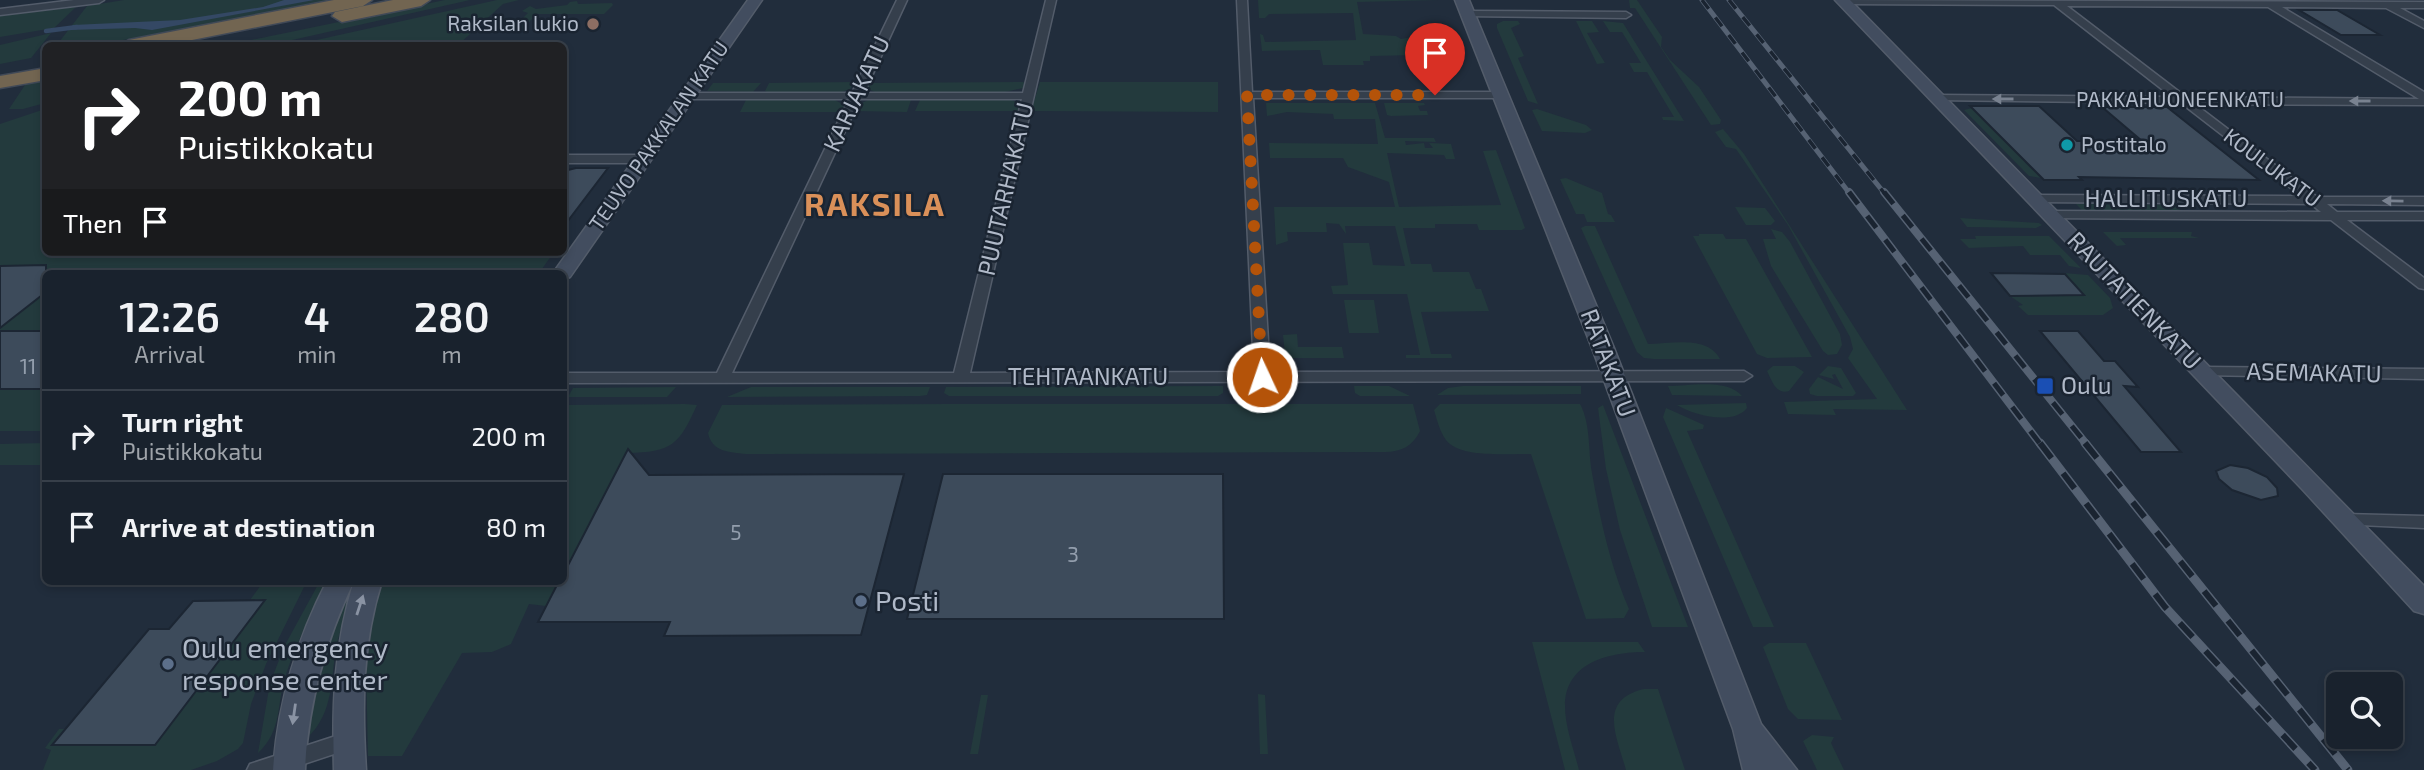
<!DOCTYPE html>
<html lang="en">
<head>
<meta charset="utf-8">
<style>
  body { margin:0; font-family:"Exo 2",sans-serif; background:#262f39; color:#f1f3f6; height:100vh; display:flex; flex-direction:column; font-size:26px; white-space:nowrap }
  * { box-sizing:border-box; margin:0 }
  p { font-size:23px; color:#9fa4aa }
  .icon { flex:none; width:38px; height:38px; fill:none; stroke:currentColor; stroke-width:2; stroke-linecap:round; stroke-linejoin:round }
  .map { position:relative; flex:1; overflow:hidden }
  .drawer { position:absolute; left:42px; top:270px; width:525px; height:315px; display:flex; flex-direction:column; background:#19222d; border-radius:10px; box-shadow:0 4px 10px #0003,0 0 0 2px #373f49 }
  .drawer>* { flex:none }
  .hud { position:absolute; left:42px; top:42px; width:525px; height:214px; border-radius:10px; box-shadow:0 4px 10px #0003,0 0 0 2px #373f49; background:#202124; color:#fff; overflow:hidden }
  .buttons { position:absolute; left:2326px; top:672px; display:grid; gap:14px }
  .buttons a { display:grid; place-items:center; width:77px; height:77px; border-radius:10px; background:#19222d; box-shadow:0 4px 10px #0003,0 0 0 2px #373f49; font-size:35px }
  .pin { position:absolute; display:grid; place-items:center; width:60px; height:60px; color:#fff; margin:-72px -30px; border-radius:50% 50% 50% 0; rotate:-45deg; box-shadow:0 0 7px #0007 }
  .pin .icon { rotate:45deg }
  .me { position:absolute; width:77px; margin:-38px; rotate:357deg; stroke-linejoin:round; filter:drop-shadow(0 0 5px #0008) }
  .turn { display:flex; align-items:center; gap:24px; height:147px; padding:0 21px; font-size:32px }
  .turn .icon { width:91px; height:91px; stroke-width:2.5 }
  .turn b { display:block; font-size:49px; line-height:60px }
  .then { display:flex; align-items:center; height:66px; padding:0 21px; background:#0003; gap:14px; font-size:26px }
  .eta { display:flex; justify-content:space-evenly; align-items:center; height:119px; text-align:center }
  .eta b { font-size:42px; font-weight:600; line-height:49px }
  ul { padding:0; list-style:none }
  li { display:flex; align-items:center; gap:21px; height:91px; padding:0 21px; border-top:2px solid #373f49 }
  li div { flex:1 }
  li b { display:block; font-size:26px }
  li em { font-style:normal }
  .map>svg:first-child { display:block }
  .green { fill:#233a3d }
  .water { fill:#344864 }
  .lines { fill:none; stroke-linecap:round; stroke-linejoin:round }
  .stream { stroke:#344864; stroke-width:4.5 }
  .building { fill:#3d4b5b; stroke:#1c2633; stroke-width:2 }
  .street-casing { stroke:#535c6a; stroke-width:3 }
  .secondary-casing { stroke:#535c6a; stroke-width:3 }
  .highway-casing { stroke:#404957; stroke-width:3 }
  .street { fill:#353f4c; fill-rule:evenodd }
  .secondary { fill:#424d5f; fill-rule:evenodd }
  .highway { fill:#726551; fill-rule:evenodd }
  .rail-far2-casing { stroke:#566273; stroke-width:5 }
  .rail-far1-casing { stroke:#566273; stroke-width:8 }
  .rail-casing { stroke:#566273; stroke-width:9 }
  .rail-far2 { stroke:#1a2431; stroke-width:3.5; stroke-dasharray:11; stroke-linecap:butt }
  .rail-far1 { stroke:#1a2431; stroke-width:5; stroke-dasharray:15; stroke-linecap:butt }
  .rail { stroke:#1a2431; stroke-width:6; stroke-dasharray:19; stroke-linecap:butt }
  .oneway { fill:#798290 }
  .oneway2 { fill:#8a93a3 }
  .route { stroke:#b45309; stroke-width:12; stroke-dasharray:0 21.6 }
  .education-dot { fill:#8d6e63; stroke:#1a2431; stroke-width:2.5 }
  .culture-dot { fill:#0f9aa8; stroke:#1a2431; stroke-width:2.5 }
  .transit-dot { fill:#1a4fb4; stroke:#1a2431; stroke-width:2.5 }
  .service-dot { fill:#5c6f8a; stroke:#1a2431; stroke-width:2.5 }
  .labels { text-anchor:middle; stroke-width:5; stroke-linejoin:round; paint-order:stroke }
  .far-poi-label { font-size:21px; fill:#b0b9c8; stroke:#1a2431; text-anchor:end }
  .far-street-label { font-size:21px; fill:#b0b9c8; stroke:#1a2431 }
  .number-label { font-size:21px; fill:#939ead }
  .street-label { font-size:24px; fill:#b0b9c8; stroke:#1a2431 }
  .poi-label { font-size:24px; fill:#b0b9c8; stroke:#1a2431; text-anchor:start }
  .near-poi-label { font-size:28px; fill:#b0b9c8; stroke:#1a2431; text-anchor:start }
  .district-label { font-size:32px; font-weight:bold; letter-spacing:2px; fill:#da9059; stroke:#1a2431 }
</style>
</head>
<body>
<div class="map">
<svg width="2424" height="770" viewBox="0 0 2424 770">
  <rect width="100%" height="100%" fill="#212d3c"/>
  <path class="green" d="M 124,0 L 341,0 L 96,45 L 56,46 L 87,6 Z
    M 445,0 L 470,0 L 270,45 L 222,46 Z
    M 497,0 L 519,0 L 503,4 L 458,45 L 294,45 Z
    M 1258,0 L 1439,0 L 1357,2 L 1363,34 L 1396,36 L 1401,39 L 1418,36 L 1421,46 L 1416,46 L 1418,55 L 1370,56 L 1370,61 L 1363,61 L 1364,65 L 1323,65 L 1320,50 L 1262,51 L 1260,34 L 1263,35 L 1265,42 L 1356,40 L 1353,13 L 1269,14 L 1265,18 L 1259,18 Z
    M 1629,0 L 1637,0 L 1662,37 L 1661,47 L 1670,60 L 1699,87 L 1721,120 L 1720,124 L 1711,125 L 1635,8 L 1630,8 Z
    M 577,1 L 578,4 L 612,3 L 613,5 L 604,14 L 537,14 L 521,30 L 510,31 L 528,13 L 522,11 L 530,6 L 536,9 L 567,5 L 570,2 Z
    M 76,7 L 54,28 L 0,37 L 0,16 Z
    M 1503,21 L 1518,21 L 1520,24 L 1511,28 L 1524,56 L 1518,58 L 1538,104 L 1528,101 L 1497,28 L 1497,24 Z
    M 1576,21 L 1592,21 L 1599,32 L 1587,33 L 1605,63 L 1597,64 Z
    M 1603,21 L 1623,23 L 1684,121 L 1663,120 L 1662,117 L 1674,117 L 1647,72 L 1634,72 L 1629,63 L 1641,63 L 1622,32 L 1610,32 Z
    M 51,33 L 31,58 L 0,64 L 0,45 Z
    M 45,79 L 45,103 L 23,109 L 9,109 L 27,82 Z
    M 855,82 L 850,89 L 842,92 L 769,93 L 765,91 L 769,83 Z
    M 1040,82 L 1218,82 L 1218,112 L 1034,111 L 1032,108 Z
    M 713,83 L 761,83 L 753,92 L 707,91 Z
    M 869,83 L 1023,82 L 1025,83 L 1023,88 L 1005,92 L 875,92 L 866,88 Z
    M 746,100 L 835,100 L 844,105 L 841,112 L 740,112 Z
    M 868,100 L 911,100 L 907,112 L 855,111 L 860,104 Z
    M 920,100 L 1012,100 L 1019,104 L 1018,111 L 915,111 Z
    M 1266,103 L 1375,103 L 1385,138 L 1434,138 L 1436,142 L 1405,141 L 1406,145 L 1424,143 L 1425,148 L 1433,148 L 1429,143 L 1451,144 L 1455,159 L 1446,159 L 1444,155 L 1387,153 L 1399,207 L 1501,205 L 1483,151 L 1496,150 L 1525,228 L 1522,230 L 1479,230 L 1477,224 L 1435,224 L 1435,228 L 1403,228 L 1411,264 L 1431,264 L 1433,272 L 1469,272 L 1476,289 L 1481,289 L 1489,311 L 1421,312 L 1431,354 L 1451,354 L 1452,358 L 1406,358 L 1406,355 L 1420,355 L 1407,294 L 1333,294 L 1331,286 L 1348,285 L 1343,243 L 1369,243 L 1373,265 L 1405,266 L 1395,226 L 1345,226 L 1346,234 L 1339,224 L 1326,223 L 1327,232 L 1287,232 L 1288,241 L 1276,245 L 1274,207 L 1395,207 L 1389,182 L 1348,167 L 1343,158 L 1270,158 L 1269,143 L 1378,144 L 1375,119 L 1334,119 L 1333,114 L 1287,112 L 1267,116 Z
    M 1384,103 L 1424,103 L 1425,105 L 1418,106 L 1420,111 L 1427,111 L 1428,115 L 1391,116 L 1387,115 Z
    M 1972,108 L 2042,178 L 2029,176 L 1964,110 Z
    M 45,109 L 46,252 L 554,252 L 539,273 L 46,273 L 45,431 L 0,431 L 0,124 Z
    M 1537,109 L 1586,125 L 1592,130 L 1585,133 L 1542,131 L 1532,110 Z
    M 1723,129 L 1744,154 L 1907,410 L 1833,409 L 1836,415 L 1788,414 L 1784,402 L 1877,399 L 1848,358 L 1853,349 L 1850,337 L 1788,225 L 1736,149 L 1726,147 L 1715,132 Z
    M 1566,178 L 1602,193 L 1608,214 L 1611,215 L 1615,222 L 1587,222 L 1584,214 L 1576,214 L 1560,179 Z
    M 2076,204 L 2184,205 L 2186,206 L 2177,211 L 2082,210 Z
    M 1735,207 L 1765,208 L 1775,221 L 1771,225 L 1746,225 Z
    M 1960,218 L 2039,223 L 2042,225 L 2036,228 L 1967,227 Z
    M 1585,226 L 1595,226 L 1648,344 C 1671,344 1707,335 1720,359 L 1654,359 L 1644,358 L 1637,352 L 1581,228 Z
    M 1771,229 L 1782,232 L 1790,242 L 1840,334 L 1842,345 L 1837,354 L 1828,355 L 1823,351 L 1771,266 L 1763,239 L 1776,239 Z
    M 2103,232 L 2192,232 L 2191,236 L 2199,238 L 2120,238 L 2126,245 L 2117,246 Z
    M 1699,234 L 1723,234 L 1726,239 L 1746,239 L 1812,357 L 1767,358 L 1757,354 L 1693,236 L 1699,236 Z
    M 1975,236 L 2049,236 L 2081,268 L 2069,266 L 2060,255 L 2030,255 L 2023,246 L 1969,248 L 1960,239 L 1976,239 Z
    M 2064,273 L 2088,275 L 2110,298 L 2113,308 L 2103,315 L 2028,315 L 2018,306 L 2023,305 L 2010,296 L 2083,295 Z
    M 1344,300 L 1374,300 L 1379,333 L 1349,333 Z
    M 1297,334 L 1298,347 L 1342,347 L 1344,358 L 1288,358 L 1285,355 L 1283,335 Z
    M 1773,366 L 1795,366 L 1804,372 L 1789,391 C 1776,395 1772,381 1767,371 Z
    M 1828,366 L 1841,368 L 1856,393 L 1853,396 L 1817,396 L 1810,394 L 1809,389 L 1818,377 L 1843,389 L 1835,374 L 1832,375 L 1834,379 L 1819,375 Z
    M 1223,386 L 1223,393 L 1218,396 L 949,396 L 944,393 L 946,387 Z
    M 1354,386 L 1389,386 L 1410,396 L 1360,396 L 1355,393 Z
    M 1463,386 L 1581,386 L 1581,394 L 1437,395 L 1448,388 Z
    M 1668,386 C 1689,386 1727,378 1742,396 L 1672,395 Z
    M 676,387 L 667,397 L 568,397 L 573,388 Z
    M 751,387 L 930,387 L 927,395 L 920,396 L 727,397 Z
    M 1746,403 L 1747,408 C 1733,426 1693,415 1677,405 Z
    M 685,404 L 697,405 C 679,445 672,452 627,453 L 564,573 L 564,405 Z
    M 951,404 L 1413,404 L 1420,431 C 1413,446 1401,452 1385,452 L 746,454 C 729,452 712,452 708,433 L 722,405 Z
    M 1440,404 L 1580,404 C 1591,424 1588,451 1592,473 C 1600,519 1610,565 1629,609 L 1624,618 L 1586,619 L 1531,454 C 1509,453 1461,459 1446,440 C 1440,432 1437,420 1434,410 Z
    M 1603,405 L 1688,627 L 1652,627 L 1620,530 L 1606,469 L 1598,408 Z
    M 1666,408 L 1704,425 L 1703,429 L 1687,431 L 1774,627 L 1753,627 L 1663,417 Z
    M 45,443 L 45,465 L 0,465 L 0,444 Z
    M 264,581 L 307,581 L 266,664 L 251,704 L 243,743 L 238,749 L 217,761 L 191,770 L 43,770 L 51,750 L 45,748 L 59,729 L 65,729 L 53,745 L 155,744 L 264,601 L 250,600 Z
    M 320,581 L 330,581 C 312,610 297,642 286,674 C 276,704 283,730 258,753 L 270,683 L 285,645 Z
    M 352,581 L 359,581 C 352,601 342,622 337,643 C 330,678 335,712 307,738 L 314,679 Z
    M 380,581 L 559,581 L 546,606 L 529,604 L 511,644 L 492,652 L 462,653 L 402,756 L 368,756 L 366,664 L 369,623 Z
    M 1532,642 L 1638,642 L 1645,652 C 1610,652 1565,662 1565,706 C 1565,727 1574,750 1579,770 L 1565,770 Z
    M 1769,643 L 1806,643 L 1842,720 L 1798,719 L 1788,709 L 1763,647 Z
    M 1644,689 L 1658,689 L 1685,770 L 1626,770 C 1617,737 1597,700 1644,689 Z
    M 1258,694 L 1265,695 L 1268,754 L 1260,754 Z
    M 981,695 L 988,695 L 978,754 L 970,754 Z
    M 1812,735 L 1834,737 L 1831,743 L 1844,770 L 1817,770 L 1803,741 Z"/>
  <path class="water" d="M 284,0 L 314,0 L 152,30 L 135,28 L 69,30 L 73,25 L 180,20 L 263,7 Z"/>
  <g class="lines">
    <path class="stream" d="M 46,31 L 77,27"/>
  </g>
  <path class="building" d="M 2299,10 L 2337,10 L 2380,35 L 2341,35 Z
    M 1970,106 L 2039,106 L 2077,141 L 2142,141 L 2102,107 L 2167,107 L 2259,180 L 2079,177 L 2082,180 L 2044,180 Z
    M 576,168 L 608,168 L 564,226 L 564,171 Z
    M 46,265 L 46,292 L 0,328 L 0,266 Z
    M 1991,273 L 2065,274 L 2084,295 L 2010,296 Z
    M 0,331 L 46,331 L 46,389 L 0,389 Z
    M 2040,331 L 2078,331 L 2104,361 L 2115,361 L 2138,387 L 2124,386 L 2181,452 L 2141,452 Z
    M 628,449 L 649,475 L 904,474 L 861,635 L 664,636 L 670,622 L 538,622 L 559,581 L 564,581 L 564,573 Z
    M 2230,465 L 2248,468 L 2267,477 L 2277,488 L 2278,496 L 2261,500 L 2232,490 L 2219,479 L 2216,471 Z
    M 943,474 L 1223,474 L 1224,619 L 907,619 Z
    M 265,600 L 155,745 L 52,745 L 149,629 L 169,629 L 193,601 Z"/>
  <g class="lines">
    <defs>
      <path id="street" d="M 74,0 L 104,0 L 99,3 L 0,15 L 0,9 Z
        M 897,0 L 907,0 L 864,93 L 1023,93 L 1046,0 L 1056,0 L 970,373 L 1254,372 L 1237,0 L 1247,0 L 1252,92 L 1500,92 L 1506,95 L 1500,98 L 1253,98 L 1270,372 L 1744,371 L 1752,376 L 1744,381 L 564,383 L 564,373 L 717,373 L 849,99 L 688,99 L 682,96 L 688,93 L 852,93 ZM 860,99 L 1022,99 L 954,373 L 732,373 Z
        M 1839,0 L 2424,2 L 2424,8 L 2400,8 L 2424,21 L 2424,28 L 2386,8 L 2282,7 L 2424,92 L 2424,105 L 2195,104 L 2317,197 L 2424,197 L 2424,205 L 2327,204 L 2337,212 L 2424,212 L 2424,220 L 2347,220 L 2424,278 L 2424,289 L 2419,288 L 2331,220 L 2045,218 L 2045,212 L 2050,211 L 2321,212 L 2311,204 L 2030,202 L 2030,196 L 2035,195 L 2301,196 L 2181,103 L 1933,100 L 1931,98 L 1937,95 L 2172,97 L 2054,5 L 1843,4 ZM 2067,6 L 2268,7 L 2419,99 L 2186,97 Z
        M 1468,11 L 1626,12 L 1631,15 L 1626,18 L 1464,16 L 1463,14 Z
        M 564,155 L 644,155 L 650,159 L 644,163 L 564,163 Z
        M 2204,367 L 2424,369 L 2424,379 L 2199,375 L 2196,372 Z
        M 2344,514 L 2424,516 L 2424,528 L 2338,524 L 2335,520 L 2338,516 Z
        M 348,732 L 355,735 L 359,741 L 355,747 L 286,770 L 247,770 L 250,764 Z"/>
      <path id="secondary" d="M 748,0 L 762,0 L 570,277 L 564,279 L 564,273 L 553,273 Z
        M 1455,0 L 1469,0 L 1614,348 L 1761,724 L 1797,770 L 1743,770 L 1733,729 L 1592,348 Z
        M 1835,0 L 1850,0 L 2424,586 L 2424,614 L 2414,611 L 2302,489 Z
        M 327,581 L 382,581 C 362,644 362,705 366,770 L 334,770 C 332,705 334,644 354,581 C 325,642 308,703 305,770 L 273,770 C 278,702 296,641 327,581 Z"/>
      <path id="highway" d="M 334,0 L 372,0 L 363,6 L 162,46 L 119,46 L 129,40 Z
        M 393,0 L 430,0 L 421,6 L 342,22 L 332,16 L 335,12 Z
        M 46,68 L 46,80 L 0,88 L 0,76 Z"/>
    </defs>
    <use href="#street" class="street-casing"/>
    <use href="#secondary" class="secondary-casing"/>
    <use href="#highway" class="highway-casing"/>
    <use href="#street" class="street"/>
    <use href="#secondary" class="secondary"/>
    <use href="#highway" class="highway"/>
    <defs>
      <path id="rail-far2" d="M 1702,0 L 1850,194
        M 1729,0 L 1885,194"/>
      <path id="rail-far1" d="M 1849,192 L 2041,445
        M 1884,192 L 2087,445"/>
      <path id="rail" d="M 2040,443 L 2165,607 L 2315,770
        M 2085,443 L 2348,770"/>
    </defs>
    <use href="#rail-far2" class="rail-far2-casing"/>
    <use href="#rail-far1" class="rail-far1-casing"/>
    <use href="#rail" class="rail-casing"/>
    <use href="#rail-far2" class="rail-far2"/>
    <use href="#rail-far1" class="rail-far1"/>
    <use href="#rail" class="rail"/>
  </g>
  <defs><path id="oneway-solid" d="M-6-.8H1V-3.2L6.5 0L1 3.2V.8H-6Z" transform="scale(1.75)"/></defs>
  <g class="oneway">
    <use href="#oneway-solid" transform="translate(2003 99) rotate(-180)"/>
    <use href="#oneway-solid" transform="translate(2360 101) rotate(-180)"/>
    <use href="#oneway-solid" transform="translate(2393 201) rotate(-179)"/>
  </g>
  <g class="oneway2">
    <use href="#oneway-solid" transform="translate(360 605) rotate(-72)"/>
    <use href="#oneway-solid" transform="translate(294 714) rotate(98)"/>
  </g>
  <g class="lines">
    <path class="route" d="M 1262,377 L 1247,95 L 1435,95"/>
  </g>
  <circle class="education-dot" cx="593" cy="24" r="7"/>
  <circle class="culture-dot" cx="2067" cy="145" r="7"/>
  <rect class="transit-dot" x="2036" y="377" width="18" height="18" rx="3.5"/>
  <g class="service-dot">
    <circle cx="861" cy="601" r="7"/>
    <circle cx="168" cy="664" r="7"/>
  </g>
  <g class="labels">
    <g class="far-poi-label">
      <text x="579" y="31">Raksilan lukio</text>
      <text x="2081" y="152" text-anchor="start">Postitalo</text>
    </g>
    <g class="far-street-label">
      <text x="2180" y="107">PAKKAHUONEENKATU</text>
      <text transform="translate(659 136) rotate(-55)" y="7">TEUVO PAKKALAN KATU</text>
      <text transform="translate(2272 168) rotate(37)" y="7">KOULUKATU</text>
    </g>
    <g class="number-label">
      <text x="28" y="374">11</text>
      <text x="736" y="540">5</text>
      <text x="1073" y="562">3</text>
    </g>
    <g class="street-label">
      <text transform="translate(857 94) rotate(-65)" y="8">KARJAKATU</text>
      <text transform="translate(1006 189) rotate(-77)" y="8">PUUTARHAKATU</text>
      <text x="2166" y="207">HALLITUSKATU</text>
      <text transform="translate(2134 301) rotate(46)" y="8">RAUTATIENKATU</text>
      <text transform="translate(1608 363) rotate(69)" y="8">RATAKATU</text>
      <text transform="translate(2314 373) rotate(1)" y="8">ASEMAKATU</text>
      <text x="1088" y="385">TEHTAANKATU</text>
    </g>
    <g class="poi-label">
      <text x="2061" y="394">Oulu</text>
    </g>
    <g class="near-poi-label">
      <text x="875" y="611">Posti</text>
      <text x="182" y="658">Oulu emergency<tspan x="182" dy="32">response center</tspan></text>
    </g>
    <g class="district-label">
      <text x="875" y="216">RAKSILA</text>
    </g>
  </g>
</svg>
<div class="buttons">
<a><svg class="icon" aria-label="search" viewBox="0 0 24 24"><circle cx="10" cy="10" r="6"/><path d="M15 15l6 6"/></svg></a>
</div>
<div class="pin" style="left:1435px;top:95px;background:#d93025"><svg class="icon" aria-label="arrive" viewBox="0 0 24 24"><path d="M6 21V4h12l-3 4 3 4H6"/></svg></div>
<svg class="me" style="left:1262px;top:377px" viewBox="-20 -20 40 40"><circle r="17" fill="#b45309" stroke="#fff" stroke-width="3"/><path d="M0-11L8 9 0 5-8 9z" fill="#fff"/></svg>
<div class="hud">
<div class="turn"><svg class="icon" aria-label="right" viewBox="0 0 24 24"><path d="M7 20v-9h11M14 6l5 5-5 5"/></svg><div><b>200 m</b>Puistikkokatu</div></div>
<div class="then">Then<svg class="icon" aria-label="arrive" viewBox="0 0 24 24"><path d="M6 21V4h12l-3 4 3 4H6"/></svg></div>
</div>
<section class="drawer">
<div class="eta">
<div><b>12:26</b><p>Arrival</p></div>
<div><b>4</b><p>min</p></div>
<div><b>280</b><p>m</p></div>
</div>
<ul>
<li><svg class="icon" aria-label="right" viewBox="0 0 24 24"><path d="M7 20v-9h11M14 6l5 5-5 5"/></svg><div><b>Turn right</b><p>Puistikkokatu</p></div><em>200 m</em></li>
<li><svg class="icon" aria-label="arrive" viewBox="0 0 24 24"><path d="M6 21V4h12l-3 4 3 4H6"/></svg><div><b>Arrive at destination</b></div><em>80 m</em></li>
</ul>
</section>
</div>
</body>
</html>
